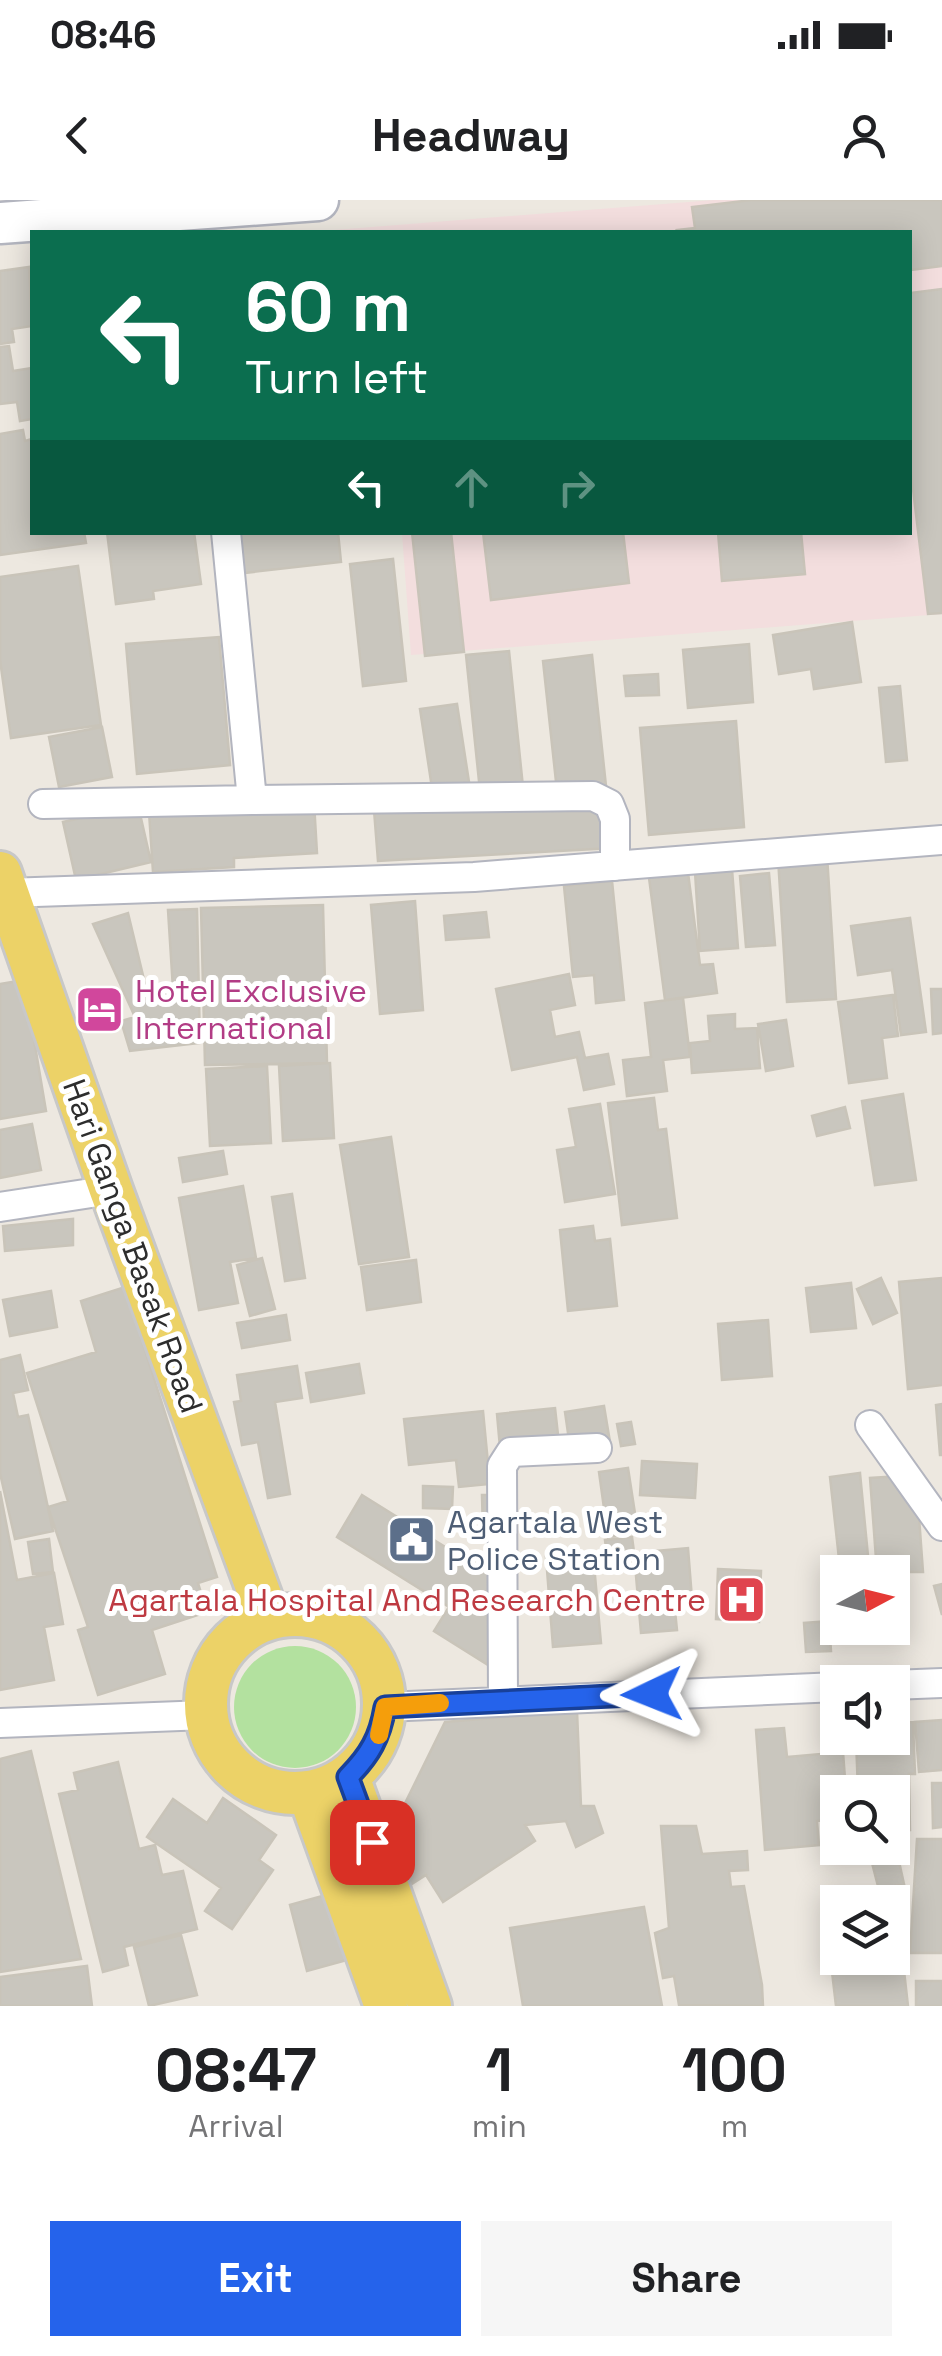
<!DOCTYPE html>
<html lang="en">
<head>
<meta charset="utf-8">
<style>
  body { margin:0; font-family:"Space Grotesk",sans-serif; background:#f6f6f6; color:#202124; height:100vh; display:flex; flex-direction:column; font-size:38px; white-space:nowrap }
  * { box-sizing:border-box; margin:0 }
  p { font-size:32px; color:#757577 }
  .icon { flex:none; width:55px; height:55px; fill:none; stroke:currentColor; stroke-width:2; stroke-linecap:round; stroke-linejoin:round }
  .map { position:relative; height:1806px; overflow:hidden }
  .side { display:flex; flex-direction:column; background:#fff; flex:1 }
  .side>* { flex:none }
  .banner { position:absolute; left:30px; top:30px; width:882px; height:305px; border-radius:0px; box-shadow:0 5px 25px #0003; background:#0b6e4f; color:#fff; overflow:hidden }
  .needle { width:65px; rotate:83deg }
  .fabs { position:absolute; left:820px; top:1355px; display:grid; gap:20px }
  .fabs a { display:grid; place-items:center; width:90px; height:90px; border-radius:0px; background:#fff; box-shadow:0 5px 25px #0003; font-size:50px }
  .pin { position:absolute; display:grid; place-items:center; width:85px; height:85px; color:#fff; margin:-42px; border-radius:20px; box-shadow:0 5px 15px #0006 }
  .me { position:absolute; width:110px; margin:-55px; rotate:268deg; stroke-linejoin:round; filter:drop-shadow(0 0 8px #0008) }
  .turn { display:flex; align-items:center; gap:35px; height:210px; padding:0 50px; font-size:45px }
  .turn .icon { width:130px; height:130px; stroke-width:2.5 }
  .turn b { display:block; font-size:70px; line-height:85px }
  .lanes { display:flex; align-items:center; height:95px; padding:0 50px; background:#0003; justify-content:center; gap:50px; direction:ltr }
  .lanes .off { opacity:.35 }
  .eta { display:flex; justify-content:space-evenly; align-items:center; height:170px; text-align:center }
  .eta b { font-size:60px; font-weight:600; line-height:70px }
  .button { display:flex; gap:20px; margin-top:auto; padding:20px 50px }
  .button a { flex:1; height:115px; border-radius:0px; background:#2563eb; color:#fff; font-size:40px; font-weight:600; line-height:115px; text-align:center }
  .button a+a { background:#f6f6f6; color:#202124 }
  .status { display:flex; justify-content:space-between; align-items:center; height:70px; padding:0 50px; background:#fff; direction:ltr }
  .status svg { height:28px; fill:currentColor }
  header { display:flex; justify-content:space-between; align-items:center; height:130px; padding:0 50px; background:#fff; font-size:45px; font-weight:600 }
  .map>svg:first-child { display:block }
  .medical { fill:#f3dede }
  .green { fill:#b3e19f }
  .building { fill:#c9c6be; stroke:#c9c4b9; stroke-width:2.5 }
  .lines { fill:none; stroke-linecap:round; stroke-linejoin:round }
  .street-casing { stroke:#b3b5bf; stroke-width:32 }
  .secondary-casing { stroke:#b3b5bf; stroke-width:45 }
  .primary-casing { stroke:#c8c8c8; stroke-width:48 }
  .street { stroke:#fff; stroke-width:28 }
  .secondary { stroke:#fff; stroke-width:40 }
  .primary { stroke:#ecd267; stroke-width:42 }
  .route-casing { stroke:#184099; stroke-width:25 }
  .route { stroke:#2563eb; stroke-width:18 }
  .slow { stroke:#f59e0b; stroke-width:18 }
  .labels { text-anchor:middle; stroke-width:10; stroke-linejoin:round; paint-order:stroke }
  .hotel-label { font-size:32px; fill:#b23c85; stroke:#fff; text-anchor:start }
  .street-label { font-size:32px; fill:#2d2d2d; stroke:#fff }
  .service-label { font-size:32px; fill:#4e5e75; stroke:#fff; text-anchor:start }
  .health-label { font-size:32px; fill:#be3a42; stroke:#fff; text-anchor:end }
</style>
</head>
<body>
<div class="status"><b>08:46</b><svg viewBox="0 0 49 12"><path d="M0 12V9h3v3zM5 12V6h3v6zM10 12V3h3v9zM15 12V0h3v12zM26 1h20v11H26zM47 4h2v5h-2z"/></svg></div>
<header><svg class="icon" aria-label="back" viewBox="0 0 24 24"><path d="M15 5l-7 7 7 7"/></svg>Headway<svg class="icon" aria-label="person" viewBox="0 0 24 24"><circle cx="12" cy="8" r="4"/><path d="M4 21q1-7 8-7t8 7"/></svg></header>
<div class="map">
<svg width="942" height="1806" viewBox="0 0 942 1806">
  <rect width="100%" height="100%" fill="#ede8e0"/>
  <path class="medical" d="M 714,0 L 942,0 L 942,414 L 411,455 L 402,333 L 910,332 L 910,32 L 309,32 Z"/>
  <path class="green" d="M234 1507a61 61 0 1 1 122 0a61 61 0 1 1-122 0Z"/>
  <path class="building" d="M 752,0 L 942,0 L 942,66 L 910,70 L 910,32 L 678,32 L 677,30 L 695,28 L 692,7 Z
    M 29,67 L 32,126 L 12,129 L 14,142 L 0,144 L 0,71 Z
    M 942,89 L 942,413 L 928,414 L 910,264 L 910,93 Z
    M 9,146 L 13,171 L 32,168 L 32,219 L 20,221 L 17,202 L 0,204 L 0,147 Z
    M 23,230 L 25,241 L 32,239 L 32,332 L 84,332 L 86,343 L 0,355 L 0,234 Z
    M 107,332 L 194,332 L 201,384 L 153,391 L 154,399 L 116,404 Z
    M 240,332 L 338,332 L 341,362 L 244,373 Z
    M 412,332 L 451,332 L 464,452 L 425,456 Z
    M 483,332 L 623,332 L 629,383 L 491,400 Z
    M 718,332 L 801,332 L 805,374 L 722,381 Z
    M 393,359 L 406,481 L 363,486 L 350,364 Z
    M 78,366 L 101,525 L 11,538 L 0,460 L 0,377 Z
    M 852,422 L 861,482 L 814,489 L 811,469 L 779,474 L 773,435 Z
    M 219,437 L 230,565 L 137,574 L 126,444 Z
    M 749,444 L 753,502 L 688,508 L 683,450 Z
    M 509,451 L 523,587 L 480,591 L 466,455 Z
    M 592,455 L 606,586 L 557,591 L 543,461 Z
    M 658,474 L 659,495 L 626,496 L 624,476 Z
    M 900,486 L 907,560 L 886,562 L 879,488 Z
    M 457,504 L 469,582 L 432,588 L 420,509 Z
    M 736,521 L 744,627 L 649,635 L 640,528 Z
    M 102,527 L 112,577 L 59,587 L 49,537 Z
    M 609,594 L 613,648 L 378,661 L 374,610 Z
    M 314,602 L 317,653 L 234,658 L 234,667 L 153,672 L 149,612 Z
    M 138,605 L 151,662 L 76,680 L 63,622 Z
    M 827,655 L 836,799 L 787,802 L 778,658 Z
    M 687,665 L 700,765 L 713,764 L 717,793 L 665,800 L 648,670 Z
    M 732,669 L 738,748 L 700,751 L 695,672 Z
    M 769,673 L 775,745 L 746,747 L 740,676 Z
    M 612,681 L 624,800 L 596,803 L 594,775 L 573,777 L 564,686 Z
    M 415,701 L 423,810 L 380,814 L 371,705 Z
    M 323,705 L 327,863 L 205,865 L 201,708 Z
    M 197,709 L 200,843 L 130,851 L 121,821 L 135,817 L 93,724 L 128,713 L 147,792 L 173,789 L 168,710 Z
    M 486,712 L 489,737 L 446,740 L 444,716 Z
    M 910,718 L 926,832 L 901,835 L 892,770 L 858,775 L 851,726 Z
    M 569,774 L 575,805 L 550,810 L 555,837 L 579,832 L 585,858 L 608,854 L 614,884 L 584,890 L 577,857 L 512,870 L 496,789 Z
    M 24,780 L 46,911 L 0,919 L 0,784 Z
    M 931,789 L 942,789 L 942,833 L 933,834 Z
    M 893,795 L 898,836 L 882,838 L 887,878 L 849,883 L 838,802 Z
    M 683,798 L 690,857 L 663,860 L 667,891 L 627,896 L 623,860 L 651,857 L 645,803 Z
    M 735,814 L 735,829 L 757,828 L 760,868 L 692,873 L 690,843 L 710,841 L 708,816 Z
    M 786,820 L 793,866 L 766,871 L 758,824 Z
    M 330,863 L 334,938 L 283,941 L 279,866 Z
    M 267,866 L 271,943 L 210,946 L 206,869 Z
    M 903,894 L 916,980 L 875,985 L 862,901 Z
    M 654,898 L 658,930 L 666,929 L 677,1018 L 622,1025 L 608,903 Z
    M 600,904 L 615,994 L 565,1002 L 557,950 L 576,947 L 569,909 Z
    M 845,907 L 850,928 L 817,936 L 812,916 Z
    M 32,924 L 41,970 L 0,978 L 0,930 Z
    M 391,937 L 409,1057 L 359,1064 L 340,945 Z
    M 223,951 L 227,974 L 183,982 L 179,958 Z
    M 243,986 L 256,1058 L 230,1062 L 238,1103 L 199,1110 L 179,998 Z
    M 292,994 L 305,1078 L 285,1081 L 272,997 Z
    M 73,1019 L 73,1045 L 5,1051 L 3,1026 Z
    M 593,1026 L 595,1041 L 610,1039 L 617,1106 L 568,1111 L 560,1030 Z
    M 262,1058 L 275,1109 L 250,1116 L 237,1065 Z
    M 416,1060 L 421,1102 L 367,1110 L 361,1067 Z
    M 881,1078 L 897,1113 L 873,1124 L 857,1089 Z
    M 942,1078 L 942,1185 L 908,1189 L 899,1082 Z
    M 851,1083 L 856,1128 L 811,1132 L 806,1088 Z
    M 125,1087 L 217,1377 L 198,1383 L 207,1412 L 152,1430 L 165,1474 L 98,1495 L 78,1430 L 88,1427 L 48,1307 L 68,1301 L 27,1173 L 96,1152 L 81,1101 Z
    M 51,1091 L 57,1127 L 10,1136 L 3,1100 Z
    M 286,1115 L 290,1140 L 242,1148 L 237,1123 Z
    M 768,1120 L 772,1176 L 722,1180 L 718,1124 Z
    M 20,1155 L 28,1190 L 13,1193 L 18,1217 L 28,1215 L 53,1331 L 15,1339 L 0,1273 L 0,1160 Z
    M 359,1164 L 364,1193 L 311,1202 L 306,1173 Z
    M 297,1166 L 302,1198 L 275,1202 L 290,1294 L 268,1298 L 258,1242 L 242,1245 L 234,1202 L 241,1201 L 237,1175 Z
    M 942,1204 L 942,1255 L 940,1255 L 936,1205 Z
    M 604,1206 L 611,1248 L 571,1254 L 565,1212 Z
    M 555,1208 L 560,1253 L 501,1259 L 497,1214 Z
    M 483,1211 L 490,1284 L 459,1287 L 456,1260 L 409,1265 L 404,1219 Z
    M 631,1222 L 635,1244 L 621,1246 L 617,1224 Z
    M 642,1261 L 697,1264 L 695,1298 L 640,1295 Z
    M 628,1268 L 638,1333 L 608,1337 L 599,1272 Z
    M 860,1273 L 868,1356 L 839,1359 L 830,1277 Z
    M 916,1275 L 923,1372 L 877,1372 L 870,1278 Z
    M 423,1286 L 453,1287 L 452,1309 L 423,1308 Z
    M 0,1291 L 17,1380 L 54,1373 L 63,1424 L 44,1427 L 54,1480 L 0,1490 Z
    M 362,1295 L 506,1385 L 511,1426 L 488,1465 L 434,1431 L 449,1407 L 337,1337 Z
    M 482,1295 L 499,1295 L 499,1334 L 483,1335 Z
    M 632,1337 L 634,1352 L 607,1355 L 605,1340 Z
    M 49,1339 L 53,1372 L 33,1374 L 28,1342 Z
    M 688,1348 L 692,1399 L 674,1401 L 677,1430 L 641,1433 L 634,1353 Z
    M 593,1353 L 601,1443 L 553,1447 L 546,1357 Z
    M 718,1369 L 761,1371 L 759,1422 L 716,1419 Z
    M 942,1384 L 942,1415 L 934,1386 Z
    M 829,1421 L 831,1451 L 806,1452 L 804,1423 Z
    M 577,1511 L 581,1606 L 594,1606 L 603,1633 L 576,1647 L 566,1621 L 525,1625 L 535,1641 L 443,1702 L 426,1675 L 404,1689 L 383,1648 L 445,1522 Z
    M 942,1520 L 942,1570 L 919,1572 L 915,1522 Z
    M 913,1522 L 915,1574 L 909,1574 L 910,1630 L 892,1631 L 892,1592 L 858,1592 L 856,1538 L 892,1538 L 892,1523 Z
    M 784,1528 L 787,1557 L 843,1552 L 846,1592 L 838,1592 L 838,1619 L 817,1621 L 819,1645 L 765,1650 L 756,1530 Z
    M 31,1551 L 81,1759 L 0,1772 L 0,1559 Z
    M 118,1562 L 139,1649 L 155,1645 L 162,1675 L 183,1671 L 197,1729 L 124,1747 L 128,1765 L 103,1772 L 59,1594 L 78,1590 L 74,1573 Z
    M 932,1583 L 942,1583 L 942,1627 L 933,1628 Z
    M 223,1598 L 276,1635 L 259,1660 L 273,1670 L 232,1729 L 205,1711 L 221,1688 L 147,1637 L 173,1599 L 207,1623 Z
    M 661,1626 L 696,1626 L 702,1654 L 747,1651 L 748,1670 L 729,1671 L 731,1687 L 744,1686 L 762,1785 L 763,1806 L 679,1805 L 674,1776 L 663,1778 L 655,1733 L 669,1728 Z
    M 917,1639 L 942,1639 L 942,1753 L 910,1753 Z
    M 898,1657 L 904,1684 L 879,1690 L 872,1663 Z
    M 344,1690 L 361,1756 L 307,1771 L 290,1705 Z
    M 896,1700 L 908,1806 L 836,1806 L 829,1746 L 838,1745 L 838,1758 L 892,1758 L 892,1702 L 875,1702 Z
    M 644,1707 L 662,1806 L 523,1806 L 510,1728 Z
    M 181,1735 L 197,1795 L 149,1806 L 134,1747 Z
    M 87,1766 L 92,1806 L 0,1806 L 0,1777 Z
    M 916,1781 L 942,1781 L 942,1806 L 916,1806 Z"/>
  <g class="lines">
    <defs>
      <path id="street" d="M 226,332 L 252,600 L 593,596 L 609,604 L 615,619 L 615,666
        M 43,604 L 252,600
        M 6,693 L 474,677 L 942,640
        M 0,1007 L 111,990
        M 870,1225 L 942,1326
        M 892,1485 L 942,1483
        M 503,1501 L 502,1266 L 511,1252 L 597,1248
        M 385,1507 L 838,1487
        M 0,1523 L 206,1515"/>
      <path id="secondary" d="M 0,23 L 318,0"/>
      <path id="primary" d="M 0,673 L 111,990 L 268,1417
        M206 1504a89 89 0 1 1 178 0a89 89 0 1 1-178 0Z
        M 348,1577 L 430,1806
        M 309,1593 L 386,1806"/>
    </defs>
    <use href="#street" class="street-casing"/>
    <use href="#secondary" class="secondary-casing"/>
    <use href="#primary" class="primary-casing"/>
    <use href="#street" class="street"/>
    <use href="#secondary" class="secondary"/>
    <use href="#primary" class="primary"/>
  </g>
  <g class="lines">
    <defs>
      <path id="route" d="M 372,1642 L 348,1577 C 370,1555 380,1537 385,1507 L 652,1494"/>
    </defs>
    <use href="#route" class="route-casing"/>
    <use href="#route" class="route"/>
    <path class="slow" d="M 379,1535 L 385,1507 L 440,1503"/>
  </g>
  <defs>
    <symbol id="hotel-square" viewBox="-11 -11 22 22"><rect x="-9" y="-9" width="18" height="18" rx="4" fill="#d1479c" stroke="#fff"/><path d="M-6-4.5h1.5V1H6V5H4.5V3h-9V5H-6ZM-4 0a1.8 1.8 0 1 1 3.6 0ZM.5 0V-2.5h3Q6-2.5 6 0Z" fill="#fff"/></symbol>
    <symbol id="civic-square" viewBox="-11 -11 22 22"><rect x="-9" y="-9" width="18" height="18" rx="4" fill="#5c6f8a" stroke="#fff"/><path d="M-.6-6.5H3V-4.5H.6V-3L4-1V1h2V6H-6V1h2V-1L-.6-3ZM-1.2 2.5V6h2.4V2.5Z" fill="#fff"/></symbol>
    <symbol id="hospital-square" viewBox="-11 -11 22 22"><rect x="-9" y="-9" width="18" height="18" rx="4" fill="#e0444e" stroke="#fff"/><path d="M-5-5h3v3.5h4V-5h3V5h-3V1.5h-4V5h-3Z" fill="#fff"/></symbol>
  </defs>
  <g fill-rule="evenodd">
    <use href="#hotel-square" x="72" y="782" width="55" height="55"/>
    <use href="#civic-square" x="384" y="1312" width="55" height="55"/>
    <use href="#hospital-square" x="714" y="1372" width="55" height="55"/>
  </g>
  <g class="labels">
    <g class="hotel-label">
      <text x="135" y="802">Hotel Exclusive<tspan x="135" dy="37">International</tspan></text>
    </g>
    <g class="street-label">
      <text transform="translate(133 1046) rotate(70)" y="11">Hari Ganga Basak Road</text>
    </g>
    <g class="service-label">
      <text x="447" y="1333">Agartala West<tspan x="447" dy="37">Police Station</tspan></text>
    </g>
    <g class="health-label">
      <text x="706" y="1411">Agartala Hospital And Research Centre</text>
    </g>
  </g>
</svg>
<div class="fabs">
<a><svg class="needle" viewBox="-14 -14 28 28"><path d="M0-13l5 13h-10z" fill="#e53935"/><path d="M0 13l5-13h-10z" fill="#757577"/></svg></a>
<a><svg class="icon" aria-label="sound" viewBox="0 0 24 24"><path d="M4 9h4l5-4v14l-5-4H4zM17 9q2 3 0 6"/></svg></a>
<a><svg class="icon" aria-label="search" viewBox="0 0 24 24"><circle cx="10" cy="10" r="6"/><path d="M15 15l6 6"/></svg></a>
<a><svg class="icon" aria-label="layers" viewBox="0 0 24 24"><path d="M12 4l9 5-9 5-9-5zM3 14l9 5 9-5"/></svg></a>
</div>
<div class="pin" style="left:372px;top:1642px;background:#d93025"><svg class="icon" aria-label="arrive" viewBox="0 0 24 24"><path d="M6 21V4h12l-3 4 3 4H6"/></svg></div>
<svg class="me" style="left:652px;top:1494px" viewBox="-20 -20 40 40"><path d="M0-17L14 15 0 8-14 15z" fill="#2563eb" stroke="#fff" stroke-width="4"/></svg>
<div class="banner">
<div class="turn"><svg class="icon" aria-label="left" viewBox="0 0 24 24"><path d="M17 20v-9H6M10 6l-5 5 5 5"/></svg><div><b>60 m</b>Turn left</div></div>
<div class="lanes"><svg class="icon" aria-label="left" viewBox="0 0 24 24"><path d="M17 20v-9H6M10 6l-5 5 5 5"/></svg><svg class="icon off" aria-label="ahead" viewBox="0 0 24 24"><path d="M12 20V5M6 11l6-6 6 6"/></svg><svg class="icon off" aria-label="right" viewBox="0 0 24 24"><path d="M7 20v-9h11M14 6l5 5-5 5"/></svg></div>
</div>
</div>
<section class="side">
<div class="eta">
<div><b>08:47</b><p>Arrival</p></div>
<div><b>1</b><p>min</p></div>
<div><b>100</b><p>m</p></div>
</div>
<div class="button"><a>Exit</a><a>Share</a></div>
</section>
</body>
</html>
